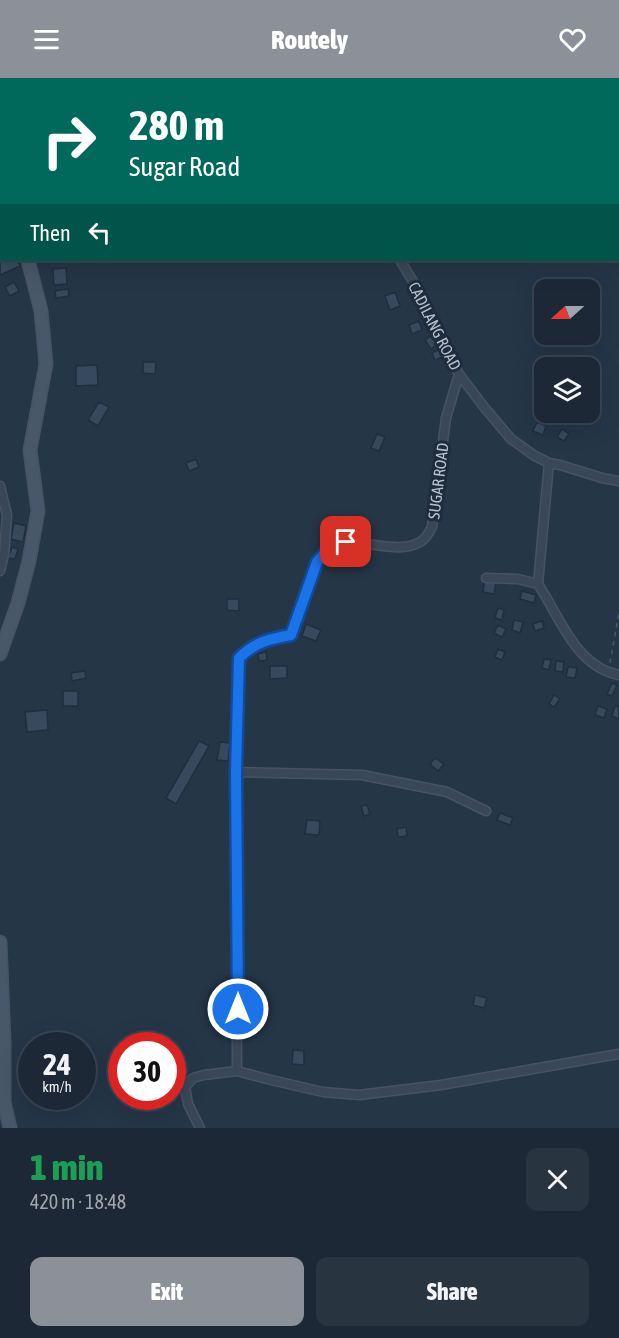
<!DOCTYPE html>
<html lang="en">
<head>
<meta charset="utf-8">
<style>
  body { margin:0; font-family:"Asap Condensed",sans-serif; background:#293441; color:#f1f3f6; height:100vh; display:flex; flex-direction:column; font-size:22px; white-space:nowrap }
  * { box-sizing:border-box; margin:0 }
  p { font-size:20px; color:#a0a6ad }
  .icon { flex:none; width:33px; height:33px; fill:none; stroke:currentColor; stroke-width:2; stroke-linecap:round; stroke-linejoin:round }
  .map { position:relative; height:1050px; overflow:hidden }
  .side { display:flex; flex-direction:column; background:#1c2835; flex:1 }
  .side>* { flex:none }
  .hud { position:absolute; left:0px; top:0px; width:620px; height:183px; box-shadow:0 6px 24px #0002,0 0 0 2px #3a4450; background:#00695c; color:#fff; overflow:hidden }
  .needle { width:39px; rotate:249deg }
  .fabs { position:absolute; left:534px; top:201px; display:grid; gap:12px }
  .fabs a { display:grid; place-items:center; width:66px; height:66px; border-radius:12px; background:#1c2835; box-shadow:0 6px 24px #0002,0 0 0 2px #3a4450; font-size:30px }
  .speed { position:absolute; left:18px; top:954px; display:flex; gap:12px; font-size:30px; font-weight:700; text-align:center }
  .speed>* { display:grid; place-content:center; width:78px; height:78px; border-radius:50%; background:#1c2835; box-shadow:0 6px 24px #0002,0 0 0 2px #3a4450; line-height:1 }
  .speed small { font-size:15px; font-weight:400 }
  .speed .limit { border:9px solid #d22; background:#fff; color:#111 }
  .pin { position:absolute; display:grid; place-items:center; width:51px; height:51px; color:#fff; margin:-26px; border-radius:12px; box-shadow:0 3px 9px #0006 }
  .me { position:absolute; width:66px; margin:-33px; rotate:0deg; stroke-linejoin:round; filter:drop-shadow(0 0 4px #0008) }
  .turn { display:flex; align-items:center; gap:21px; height:126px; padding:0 30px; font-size:27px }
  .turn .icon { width:78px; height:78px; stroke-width:2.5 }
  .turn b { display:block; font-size:42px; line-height:51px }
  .then { display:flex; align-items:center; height:57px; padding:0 30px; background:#0003; gap:12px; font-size:22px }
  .round { display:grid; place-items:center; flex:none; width:63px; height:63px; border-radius:12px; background:#293441 }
  .headline { display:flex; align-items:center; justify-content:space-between; height:102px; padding:0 30px }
  h1 { font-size:36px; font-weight:800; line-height:45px; color:#1e9e55 }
  .cta { display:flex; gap:12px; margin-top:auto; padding:12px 30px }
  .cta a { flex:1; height:69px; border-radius:12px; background:#8c9099; color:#fff; font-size:24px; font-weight:800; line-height:69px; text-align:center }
  .cta a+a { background:#293441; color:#f1f3f6 }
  header { display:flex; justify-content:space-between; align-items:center; height:78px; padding:0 30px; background:#8c9099; color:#fff; font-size:27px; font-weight:800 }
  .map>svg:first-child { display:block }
  .building { fill:#374a5d; stroke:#212e3d; stroke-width:1.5 }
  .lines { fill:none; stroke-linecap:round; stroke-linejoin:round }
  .street-casing { stroke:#475362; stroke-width:11 }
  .secondary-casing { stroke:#475362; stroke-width:15 }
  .path { stroke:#415f5f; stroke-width:1.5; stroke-dasharray:4.5 4.5; stroke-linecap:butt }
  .street { stroke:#3a4756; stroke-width:8 }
  .secondary { stroke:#485769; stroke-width:12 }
  .route-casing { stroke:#114b97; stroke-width:15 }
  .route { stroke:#1a73e8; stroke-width:10 }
  .labels { text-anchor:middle; stroke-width:6; stroke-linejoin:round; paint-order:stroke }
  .street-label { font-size:16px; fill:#b8c2cf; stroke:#1f2c3b }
</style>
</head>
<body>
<header><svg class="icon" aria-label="menu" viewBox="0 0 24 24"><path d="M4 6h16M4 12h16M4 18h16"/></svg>Routely<svg class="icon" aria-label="heart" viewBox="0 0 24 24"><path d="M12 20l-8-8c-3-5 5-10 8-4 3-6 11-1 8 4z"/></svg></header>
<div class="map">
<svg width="619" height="1050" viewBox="0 0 619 1050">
  <rect width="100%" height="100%" fill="#253647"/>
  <path class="building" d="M 2,174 L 2,182 L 17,182 L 20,188 L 0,197 L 0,175 Z
    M 66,190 L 67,206 L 54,207 L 53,191 Z
    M 14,204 L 19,213 L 10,218 L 5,209 Z
    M 68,211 L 69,218 L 56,220 L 55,213 Z
    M 395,214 L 400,228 L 390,232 L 385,218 Z
    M 419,243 L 422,252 L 412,256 L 409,247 Z
    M 431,258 L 437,266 L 431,271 L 425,262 Z
    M 439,271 L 442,279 L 435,282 L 432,275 Z
    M 143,284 L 156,284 L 155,296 L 143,295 Z
    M 97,287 L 98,307 L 76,308 L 76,288 Z
    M 99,324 L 109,329 L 98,348 L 88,342 Z
    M 537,344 L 546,348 L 543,357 L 533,353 Z
    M 562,351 L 569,356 L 564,363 L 557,359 Z
    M 377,356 L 385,359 L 379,373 L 371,370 Z
    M 196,381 L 199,389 L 189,393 L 186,385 Z
    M 14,445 L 26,448 L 23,464 L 11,461 Z
    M 12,469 L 18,471 L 15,481 L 8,480 Z
    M 485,502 L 496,504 L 494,516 L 483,514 Z
    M 522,513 L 536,517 L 534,525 L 520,521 Z
    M 227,521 L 239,521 L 239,533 L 227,532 Z
    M 498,530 L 504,532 L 502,542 L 495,540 Z
    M 514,542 L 523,544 L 520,555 L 512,552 Z
    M 542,543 L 544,550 L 535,553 L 533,546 Z
    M 306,546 L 321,552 L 316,563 L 302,558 Z
    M 498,547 L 506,551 L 502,559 L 494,555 Z
    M 498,571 L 505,574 L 502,582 L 495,579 Z
    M 266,574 L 267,582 L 259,583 L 258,576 Z
    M 544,581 L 551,582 L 549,592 L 542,590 Z
    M 556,583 L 564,584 L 563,594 L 555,593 Z
    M 270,588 L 287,588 L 287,600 L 270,601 Z
    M 568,589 L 577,590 L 575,600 L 566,599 Z
    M 85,593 L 86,600 L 72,603 L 71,595 Z
    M 612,605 L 617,607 L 612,618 L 607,616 Z
    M 63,613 L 78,613 L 78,628 L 63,628 Z
    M 554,617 L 560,621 L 554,629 L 549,626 Z
    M 598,628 L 607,631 L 604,640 L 595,637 Z
    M 615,628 L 619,629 L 619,641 L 612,638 Z
    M 47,632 L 48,652 L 27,654 L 25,634 Z
    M 199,663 L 209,668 L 176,726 L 166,720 Z
    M 220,664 L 230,665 L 228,683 L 217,682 Z
    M 435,680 L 444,686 L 438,693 L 430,686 Z
    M 367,727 L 370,736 L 364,738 L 361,728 Z
    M 500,735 L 513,740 L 510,747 L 497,742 Z
    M 307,742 L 320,743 L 319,757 L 305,756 Z
    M 406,749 L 407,758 L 398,759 L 397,751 Z
    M 475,917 L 487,920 L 484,930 L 473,927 Z
    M 293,972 L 304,973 L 304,987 L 292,986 Z"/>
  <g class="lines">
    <defs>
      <path id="street" d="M 382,0 L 382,2
        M 400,182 L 414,205 L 440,263 L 459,296 L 484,329 L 511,361 L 535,378 L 549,385 L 560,387 L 602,400 L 619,403
        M 549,385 L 538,506 C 560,539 575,588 619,597
        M 0,408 L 7,437 L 4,477 L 0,493
        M 486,500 L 518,501 L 538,506
        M 236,694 L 362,697 L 447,714 L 486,733
        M 237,993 L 267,1001 L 323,1014 L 359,1017 L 441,1007 L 619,976
        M 200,1050 L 188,1026 L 185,1009 L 193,1000 L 204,997 L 237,993 L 236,694 L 239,580 C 255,563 269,561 291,557 C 295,545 300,534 304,522 C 310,505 313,485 327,472 C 348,451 402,484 425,460 C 428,457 430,452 432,449 L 446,340 L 459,296"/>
      <path id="secondary" d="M 0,33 L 2,39
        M 0,576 L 18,525 L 29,483 L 38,433 L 30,372 L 46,286 L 41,233 L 28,182
        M 0,864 L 4,964 L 4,1024 L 10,1050"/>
    </defs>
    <use href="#street" class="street-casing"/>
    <use href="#secondary" class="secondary-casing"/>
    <path class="path" d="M 610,585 L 619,534"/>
    <use href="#street" class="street"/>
    <use href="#secondary" class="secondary"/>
  </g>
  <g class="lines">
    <defs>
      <path id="route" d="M 238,931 L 236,694 L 239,580 C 255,564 269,561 291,557 L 317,484 L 328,471 L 335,466 L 346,464"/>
    </defs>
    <use href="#route" class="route-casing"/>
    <use href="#route" class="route"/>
  </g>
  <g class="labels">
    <g class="street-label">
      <text transform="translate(435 248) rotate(63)" y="6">CADILANG ROAD</text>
      <text transform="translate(438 403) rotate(-83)" y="6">SUGAR ROAD</text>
    </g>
  </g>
</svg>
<div class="fabs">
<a><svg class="needle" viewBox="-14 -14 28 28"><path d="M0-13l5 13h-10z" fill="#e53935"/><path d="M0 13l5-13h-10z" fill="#a0a6ad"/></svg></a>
<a><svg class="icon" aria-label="layers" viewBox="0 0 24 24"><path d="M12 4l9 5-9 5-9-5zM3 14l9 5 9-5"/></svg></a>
</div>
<div class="speed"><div>24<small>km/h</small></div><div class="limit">30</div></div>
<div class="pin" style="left:346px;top:464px;background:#d93025"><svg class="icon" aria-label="arrive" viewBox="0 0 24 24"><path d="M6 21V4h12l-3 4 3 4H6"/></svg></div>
<svg class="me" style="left:238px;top:931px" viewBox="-20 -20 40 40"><circle r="17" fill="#1a73e8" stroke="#fff" stroke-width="3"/><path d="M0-11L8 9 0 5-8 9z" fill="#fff"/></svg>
<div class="hud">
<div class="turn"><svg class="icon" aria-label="right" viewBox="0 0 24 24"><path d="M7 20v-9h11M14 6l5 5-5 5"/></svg><div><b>280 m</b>Sugar Road</div></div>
<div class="then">Then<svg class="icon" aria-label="left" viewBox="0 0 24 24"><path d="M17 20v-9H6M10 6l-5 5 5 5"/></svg></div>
</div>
</div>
<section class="side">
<div class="headline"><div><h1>1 min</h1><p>420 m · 18:48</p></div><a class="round"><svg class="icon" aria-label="close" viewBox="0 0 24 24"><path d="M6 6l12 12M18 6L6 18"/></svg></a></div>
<div class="cta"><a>Exit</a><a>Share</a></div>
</section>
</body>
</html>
